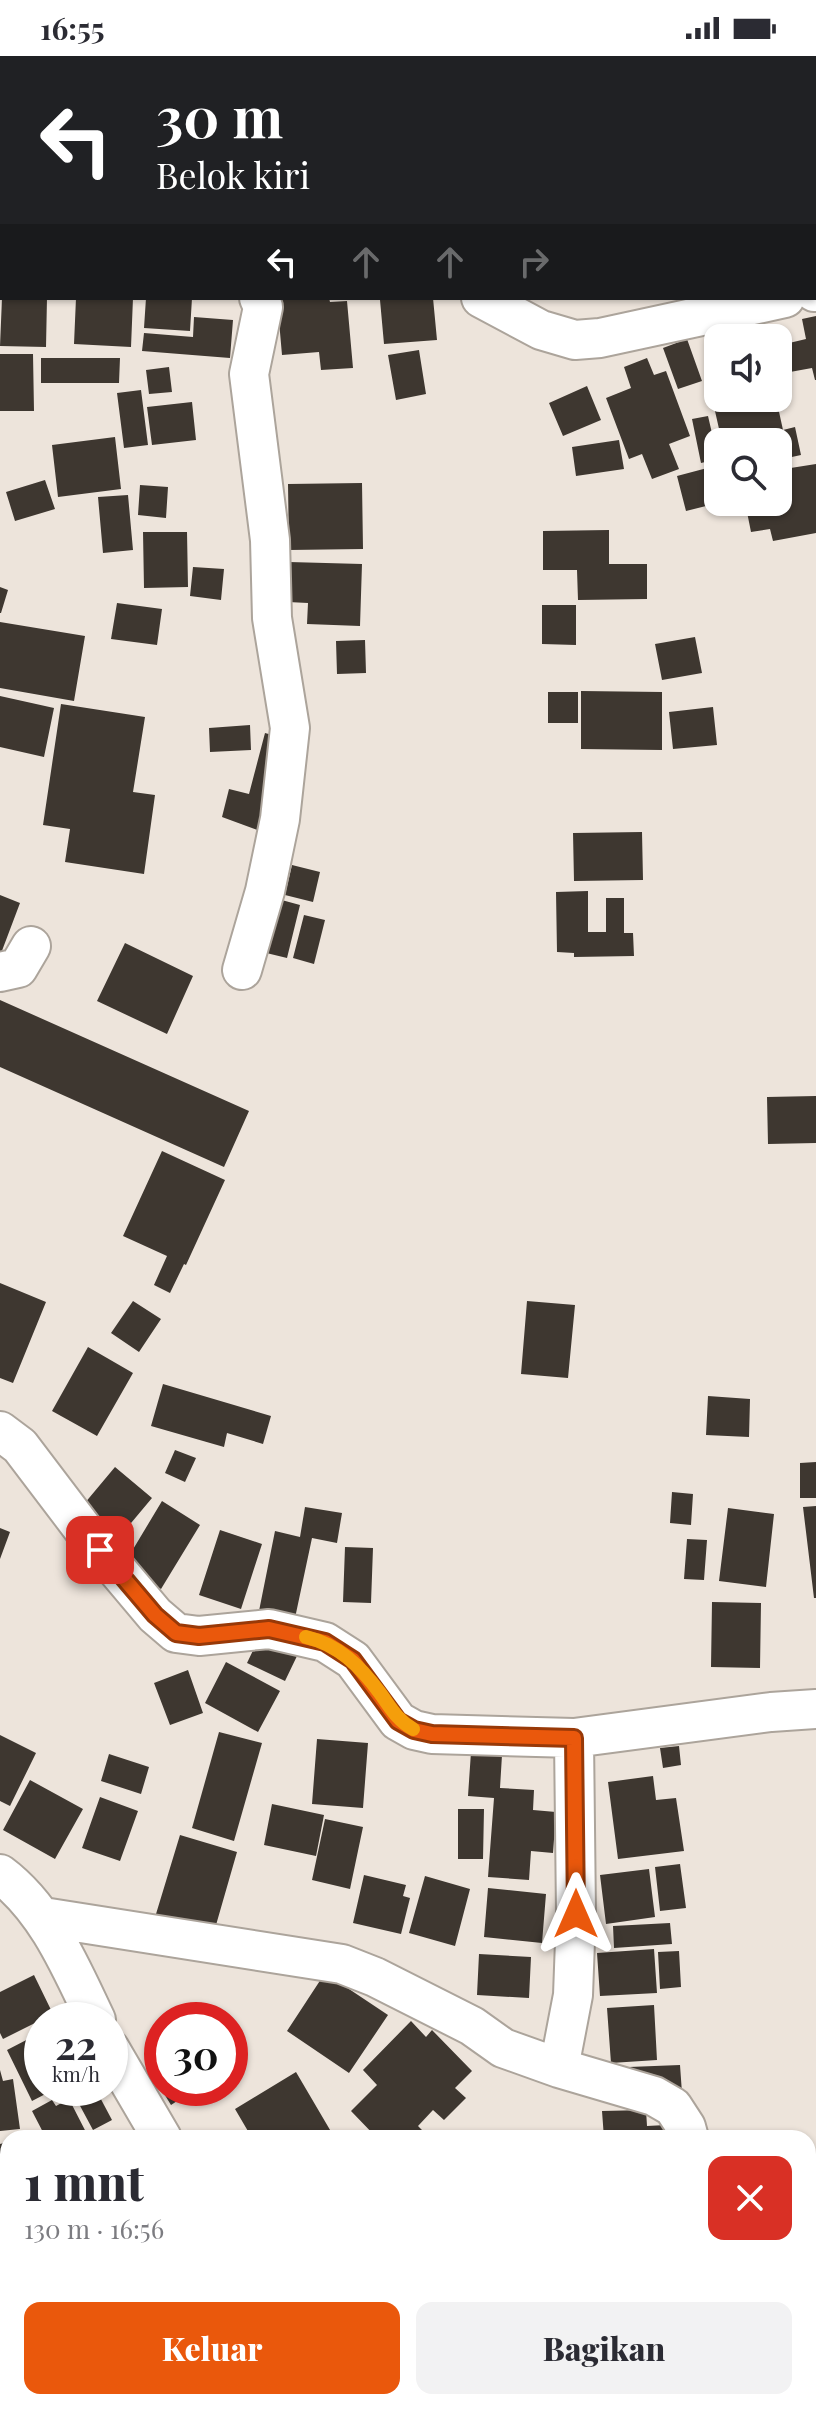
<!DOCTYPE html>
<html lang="id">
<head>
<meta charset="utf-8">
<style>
  body { margin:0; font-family:"Playfair Display",serif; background:#f2f2f3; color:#2b2b33; height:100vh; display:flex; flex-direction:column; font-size:30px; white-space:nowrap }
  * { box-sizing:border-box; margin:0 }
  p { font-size:26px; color:#7c7c81 }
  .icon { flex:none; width:44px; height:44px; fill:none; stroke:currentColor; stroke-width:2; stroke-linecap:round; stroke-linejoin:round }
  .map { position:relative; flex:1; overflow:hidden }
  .drawer { position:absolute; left:0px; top:2074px; width:816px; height:280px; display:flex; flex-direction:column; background:#fff; border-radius:24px 24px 0 0; box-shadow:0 2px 6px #0004 }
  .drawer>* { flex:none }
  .guide { position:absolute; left:0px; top:0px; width:816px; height:244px; box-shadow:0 2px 6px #0004; background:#202124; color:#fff; overflow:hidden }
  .controls { position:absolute; left:704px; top:268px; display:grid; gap:16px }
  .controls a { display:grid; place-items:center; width:88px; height:88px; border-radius:16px; background:#fff; box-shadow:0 2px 6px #0004; font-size:40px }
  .speed { position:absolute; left:24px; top:1946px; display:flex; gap:16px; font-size:40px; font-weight:700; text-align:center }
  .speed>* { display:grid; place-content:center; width:104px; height:104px; border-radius:50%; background:#fff; box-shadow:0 2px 6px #0004; line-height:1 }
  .speed small { font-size:20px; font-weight:400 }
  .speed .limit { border:12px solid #d22; background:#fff; color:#111 }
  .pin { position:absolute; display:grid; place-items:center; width:68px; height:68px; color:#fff; margin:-34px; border-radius:16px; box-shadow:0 4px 12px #0006 }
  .me { position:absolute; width:88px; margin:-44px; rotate:0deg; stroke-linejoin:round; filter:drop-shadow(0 0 6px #0008) }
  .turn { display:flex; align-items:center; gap:28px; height:168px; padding:0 24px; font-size:36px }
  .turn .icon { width:104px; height:104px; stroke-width:2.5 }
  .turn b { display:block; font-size:56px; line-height:68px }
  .lanes { display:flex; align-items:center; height:76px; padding:0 24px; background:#0003; justify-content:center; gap:40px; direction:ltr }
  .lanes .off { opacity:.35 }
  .round { display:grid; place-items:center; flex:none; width:84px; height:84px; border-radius:16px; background:#f2f2f3 }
  .head { display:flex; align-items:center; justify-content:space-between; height:136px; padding:0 24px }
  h1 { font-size:48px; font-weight:800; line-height:60px }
  .primary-button { display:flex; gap:16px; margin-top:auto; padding:16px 24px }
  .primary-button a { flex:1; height:92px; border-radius:16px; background:#ea580c; color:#fff; font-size:32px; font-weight:800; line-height:92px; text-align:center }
  .primary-button a+a { background:#f2f2f3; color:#2b2b33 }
  .status { display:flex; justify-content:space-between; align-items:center; height:56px; padding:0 40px; background:#fff; direction:ltr }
  .status svg { height:22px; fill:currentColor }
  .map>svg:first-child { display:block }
  .building { fill:#3e3730 }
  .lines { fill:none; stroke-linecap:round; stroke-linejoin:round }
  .minor-casing { stroke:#aca49b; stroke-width:42 }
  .minor { stroke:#fff; stroke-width:38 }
  .route-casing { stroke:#983908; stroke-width:20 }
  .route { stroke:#ea580c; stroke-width:14 }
  .slow { stroke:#f59e0b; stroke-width:14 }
</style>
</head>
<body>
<div class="status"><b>16:55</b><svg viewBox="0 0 49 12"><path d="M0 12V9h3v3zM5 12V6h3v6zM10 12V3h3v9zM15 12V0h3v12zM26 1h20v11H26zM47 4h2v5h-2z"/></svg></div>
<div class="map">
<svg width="816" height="2354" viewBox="0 0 816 2354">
  <rect width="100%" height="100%" fill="#ede4db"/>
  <path class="building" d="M 2,242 L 47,242 L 46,291 L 0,290 Z
    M 76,242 L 133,242 L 131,291 L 74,288 Z
    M 146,242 L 192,242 L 190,275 L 144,272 Z
    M 277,242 L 329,242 L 330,246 L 347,245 L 353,312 L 321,314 L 319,296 L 282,299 Z
    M 406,242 L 433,242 L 437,284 L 384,288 L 380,244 Z
    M 816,260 L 816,324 L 815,324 L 812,312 L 790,316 L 785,288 L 806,283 L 802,263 Z
    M 194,261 L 233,264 L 230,302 L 142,295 L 144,277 L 193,281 Z
    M 687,283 L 702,325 L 678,333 L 663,292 Z
    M 419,294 L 426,338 L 396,344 L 388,299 Z
    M 0,298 L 33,298 L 34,355 L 0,355 Z
    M 41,302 L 120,302 L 119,327 L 41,327 Z
    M 647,302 L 654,319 L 666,315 L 690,380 L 669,388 L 679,413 L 652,423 L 642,398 L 629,403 L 606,342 L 631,332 L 624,311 Z
    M 169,311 L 172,336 L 149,338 L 146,314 Z
    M 587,330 L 601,364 L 563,380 L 549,347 Z
    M 718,331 L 718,342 L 776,342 L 783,374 L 795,371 L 801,399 L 778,404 L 778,386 L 722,386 L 710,333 Z
    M 141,334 L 148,389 L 124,392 L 117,337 Z
    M 192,346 L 196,384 L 152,389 L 147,351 Z
    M 708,360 L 718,403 L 701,407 L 692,363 Z
    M 115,381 L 121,433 L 58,441 L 52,389 Z
    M 619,384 L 624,413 L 576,420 L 572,391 Z
    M 816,408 L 816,477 L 773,485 L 770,473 L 751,476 L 745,446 L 778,446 L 778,414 Z
    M 711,411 L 718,447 L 686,455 L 677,420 Z
    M 45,424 L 55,453 L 15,465 L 6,436 Z
    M 362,427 L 363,493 L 289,494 L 288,428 Z
    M 140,429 L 168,431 L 166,462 L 138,459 Z
    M 128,439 L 133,494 L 103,497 L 98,441 Z
    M 609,474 L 609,508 L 647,508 L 647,543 L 578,544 L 577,514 L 543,514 L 543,475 Z
    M 143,476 L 187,476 L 188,531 L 144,532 Z
    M 289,506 L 362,508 L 360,570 L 307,568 L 308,547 L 288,546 Z
    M 193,511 L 224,513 L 221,544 L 190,540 Z
    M 0,531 L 8,534 L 1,557 L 0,557 Z
    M 117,547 L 162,553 L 157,589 L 111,583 Z
    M 542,549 L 576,549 L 576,589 L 542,588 Z
    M 0,566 L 85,580 L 74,645 L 0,632 Z
    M 695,581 L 702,617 L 662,624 L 655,588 Z
    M 365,584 L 366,617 L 337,618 L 336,585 Z
    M 581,635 L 662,636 L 662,694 L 581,693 Z
    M 548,636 L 578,636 L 578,667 L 548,667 Z
    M 0,640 L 54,652 L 44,701 L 0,691 Z
    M 61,648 L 145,661 L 133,736 L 155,739 L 144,818 L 65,806 L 70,773 L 43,769 Z
    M 713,651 L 717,689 L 673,693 L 669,656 Z
    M 250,669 L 251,694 L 210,696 L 209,672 Z
    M 265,677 L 283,682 L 260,775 L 222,761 L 229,733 L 249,738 Z
    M 642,776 L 643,824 L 574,825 L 573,777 Z
    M 292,809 L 320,816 L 313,846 L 285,839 Z
    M 588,835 L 588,876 L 606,876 L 606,842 L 624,842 L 624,877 L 633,877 L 634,900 L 574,901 L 574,897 L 557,896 L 556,836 Z
    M 0,839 L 20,847 L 0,900 Z
    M 267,840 L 300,849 L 287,902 L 254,894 Z
    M 304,859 L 325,864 L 314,908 L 293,902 Z
    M 125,887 L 193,920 L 167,978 L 97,945 Z
    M 0,944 L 249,1055 L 224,1111 L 0,1011 Z
    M 816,1040 L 816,1087 L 768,1088 L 767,1041 Z
    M 162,1095 L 225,1124 L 186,1209 L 184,1208 L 170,1237 L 154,1229 L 167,1200 L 123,1180 Z
    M 0,1227 L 46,1246 L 13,1327 L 0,1322 Z
    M 133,1245 L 161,1263 L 139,1296 L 111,1277 Z
    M 527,1245 L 575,1249 L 568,1322 L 521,1318 Z
    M 88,1291 L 133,1317 L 97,1380 L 52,1355 Z
    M 163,1328 L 271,1360 L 263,1388 L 227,1377 L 224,1391 L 151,1370 Z
    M 708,1340 L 750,1343 L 749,1381 L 706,1379 Z
    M 175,1394 L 196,1402 L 185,1426 L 165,1417 Z
    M 816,1406 L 816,1442 L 800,1442 L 800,1407 Z
    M 115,1411 L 152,1442 L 116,1485 L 79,1454 Z
    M 672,1436 L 693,1438 L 691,1469 L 670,1467 Z
    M 162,1445 L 200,1469 L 161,1533 L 123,1510 Z
    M 816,1450 L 816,1542 L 814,1542 L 803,1451 Z
    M 305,1451 L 342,1457 L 337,1487 L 312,1482 L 295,1562 L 259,1555 L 275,1475 L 300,1481 Z
    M 728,1452 L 774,1458 L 766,1531 L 719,1525 Z
    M 0,1472 L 10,1476 L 0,1503 Z
    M 220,1474 L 262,1488 L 241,1553 L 199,1539 Z
    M 687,1483 L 707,1484 L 704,1524 L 684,1523 Z
    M 345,1491 L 373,1492 L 371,1547 L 343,1546 Z
    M 712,1546 L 761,1547 L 760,1612 L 711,1611 Z
    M 259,1582 L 297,1600 L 285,1625 L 247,1607 Z
    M 226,1606 L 280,1635 L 258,1676 L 205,1647 Z
    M 188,1614 L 203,1657 L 170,1669 L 154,1627 Z
    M 219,1676 L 262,1687 L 234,1785 L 192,1772 Z
    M 0,1679 L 36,1697 L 10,1750 L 0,1745 Z
    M 317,1683 L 368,1687 L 363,1752 L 312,1748 Z
    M 679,1690 L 681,1709 L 663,1712 L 660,1692 Z
    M 471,1696 L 502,1699 L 500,1732 L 534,1734 L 533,1754 L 556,1756 L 553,1797 L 531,1795 L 529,1824 L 488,1821 L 494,1742 L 468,1740 Z
    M 109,1698 L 149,1711 L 141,1738 L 101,1725 Z
    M 653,1720 L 656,1744 L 676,1742 L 684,1795 L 618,1803 L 608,1726 Z
    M 30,1724 L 83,1753 L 55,1803 L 3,1774 Z
    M 100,1741 L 138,1755 L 120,1805 L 82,1792 Z
    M 272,1748 L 324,1759 L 316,1800 L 264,1789 Z
    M 458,1753 L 484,1753 L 483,1803 L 458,1803 Z
    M 325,1763 L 363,1771 L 350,1833 L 312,1824 Z
    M 180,1779 L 237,1796 L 214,1876 L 156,1858 Z
    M 680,1808 L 686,1852 L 660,1855 L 655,1811 Z
    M 649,1813 L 655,1861 L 606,1868 L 600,1819 Z
    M 364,1819 L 406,1829 L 403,1840 L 410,1842 L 401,1878 L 353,1867 Z
    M 425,1820 L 470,1833 L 455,1890 L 409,1877 Z
    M 488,1832 L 546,1838 L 542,1887 L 484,1881 Z
    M 670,1867 L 672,1888 L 614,1892 L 613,1870 Z
    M 654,1893 L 657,1937 L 600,1940 L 597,1897 Z
    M 679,1895 L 681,1931 L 660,1933 L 658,1896 Z
    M 479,1898 L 531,1901 L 529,1942 L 477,1939 Z
    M 325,1917 L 388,1959 L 349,2017 L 287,1975 Z
    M 34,1919 L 53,1958 L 3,1983 L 0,1977 L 0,1936 Z
    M 654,1949 L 657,2004 L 611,2007 L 607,1952 Z
    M 411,1965 L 426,1981 L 432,1974 L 472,2015 L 455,2032 L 466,2042 L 444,2064 L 433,2054 L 418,2070 L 425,2077 L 420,2082 L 377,2082 L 351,2055 L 377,2029 L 363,2014 Z
    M 36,1979 L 42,1992 L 42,2032 L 57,2032 L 32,2045 L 7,1994 Z
    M 162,2000 L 162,2032 L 197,2032 L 171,2049 L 147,2010 Z
    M 680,2009 L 682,2037 L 630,2031 L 629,2011 Z
    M 0,2014 L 3,2025 L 13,2023 L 20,2073 L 0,2075 Z
    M 296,2016 L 333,2079 L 327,2082 L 284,2082 L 280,2075 L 269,2082 L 252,2082 L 235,2053 Z
    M 95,2032 L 112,2064 L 93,2074 L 71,2033 Z
    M 69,2043 L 89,2082 L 46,2082 L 32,2055 L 52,2044 L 56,2050 Z
    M 646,2054 L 647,2070 L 666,2069 L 666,2082 L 604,2082 L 602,2055 Z
    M 8,2086 L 8,2131 L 0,2133 L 0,2088 Z
    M 0,2144 L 8,2144 L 8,2186 L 0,2186 Z
    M 816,2161 L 816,2214 L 814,2215 L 808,2162 Z
    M 0,2245 L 6,2247 L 2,2262 L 8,2264 L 8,2330 L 0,2328 Z
    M 813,2266 L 816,2267 L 816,2309 L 810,2309 Z
    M 125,2346 L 190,2346 L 195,2354 L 130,2354 Z
    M 212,2346 L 250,2346 L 236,2354 L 216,2354 Z
    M 463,2346 L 552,2346 L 554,2350 L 546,2354 L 467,2354 Z
    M 556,2346 L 599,2346 L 600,2349 L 591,2354 L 555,2354 L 559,2352 Z"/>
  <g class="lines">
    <defs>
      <path id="minor" d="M 166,0 L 167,2
        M 445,2 L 447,0
        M 0,194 L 2,194
        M 814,236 L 816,235
        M 481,242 L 541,274 L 575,284 L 600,282 L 785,242
        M 242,914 L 265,835 L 280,763 L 290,672 L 272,562 L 270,484 L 249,318 L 263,251 L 259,242
        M 0,916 L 18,912 L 31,890
        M 0,1375 L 20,1390 L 86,1477 L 155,1559 L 176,1577 L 199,1580 L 269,1573 L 325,1586 L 353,1604 L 398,1665 L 414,1674 L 432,1678 L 574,1682 L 771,1656 L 816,1653
        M 0,1818 C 47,1853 71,1912 96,1964
        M 43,1861 L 342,1908 L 375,1921 L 472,1970 L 503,1992 L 559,2012 L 654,2040 L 673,2051 L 686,2071 L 689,2082
        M 110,1993 L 162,2082
        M 559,2012 L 573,1939 L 576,1858 L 574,1682
        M 397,2346 L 404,2354
        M 707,2346 L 725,2354"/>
    </defs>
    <use href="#minor" class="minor-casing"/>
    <use href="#minor" class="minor"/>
  </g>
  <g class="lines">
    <defs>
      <path id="route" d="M 100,1494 L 155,1559 L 176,1577 L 199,1580 L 269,1573 L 325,1586 L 353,1604 L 398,1665 L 414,1674 L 432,1678 L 574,1682 L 576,1858"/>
    </defs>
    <use href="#route" class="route-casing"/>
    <use href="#route" class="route"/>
    <path class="slow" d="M 306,1581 C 339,1589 360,1610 380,1637 C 391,1652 397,1664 413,1673"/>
  </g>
</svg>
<div class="controls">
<a><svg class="icon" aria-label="sound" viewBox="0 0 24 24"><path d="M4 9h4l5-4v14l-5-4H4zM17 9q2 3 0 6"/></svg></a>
<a><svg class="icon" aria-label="search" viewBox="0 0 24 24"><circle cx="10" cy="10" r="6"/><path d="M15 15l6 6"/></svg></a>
</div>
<div class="speed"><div>22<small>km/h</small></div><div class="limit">30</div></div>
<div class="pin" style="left:100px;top:1494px;background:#d93025"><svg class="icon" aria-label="arrive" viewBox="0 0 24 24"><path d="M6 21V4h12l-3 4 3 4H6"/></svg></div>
<svg class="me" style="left:576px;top:1858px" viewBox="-20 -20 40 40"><path d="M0-17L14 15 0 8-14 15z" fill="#ea580c" stroke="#fff" stroke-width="4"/></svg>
<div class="guide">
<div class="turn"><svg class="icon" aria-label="left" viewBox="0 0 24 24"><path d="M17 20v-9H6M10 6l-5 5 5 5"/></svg><div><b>30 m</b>Belok kiri</div></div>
<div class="lanes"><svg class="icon" aria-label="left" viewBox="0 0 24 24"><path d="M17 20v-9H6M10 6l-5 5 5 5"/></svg><svg class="icon off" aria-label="ahead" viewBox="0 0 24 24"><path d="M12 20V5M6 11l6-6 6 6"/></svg><svg class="icon off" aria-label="ahead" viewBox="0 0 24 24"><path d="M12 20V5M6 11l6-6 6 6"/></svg><svg class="icon off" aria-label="right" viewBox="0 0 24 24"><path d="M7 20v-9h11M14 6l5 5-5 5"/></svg></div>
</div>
<section class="drawer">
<div class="head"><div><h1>1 mnt</h1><p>130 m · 16:56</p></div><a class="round" style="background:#d93025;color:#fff"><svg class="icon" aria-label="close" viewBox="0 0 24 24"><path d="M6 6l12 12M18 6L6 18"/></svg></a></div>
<div class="primary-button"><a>Keluar</a><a>Bagikan</a></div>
</section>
</div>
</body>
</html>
